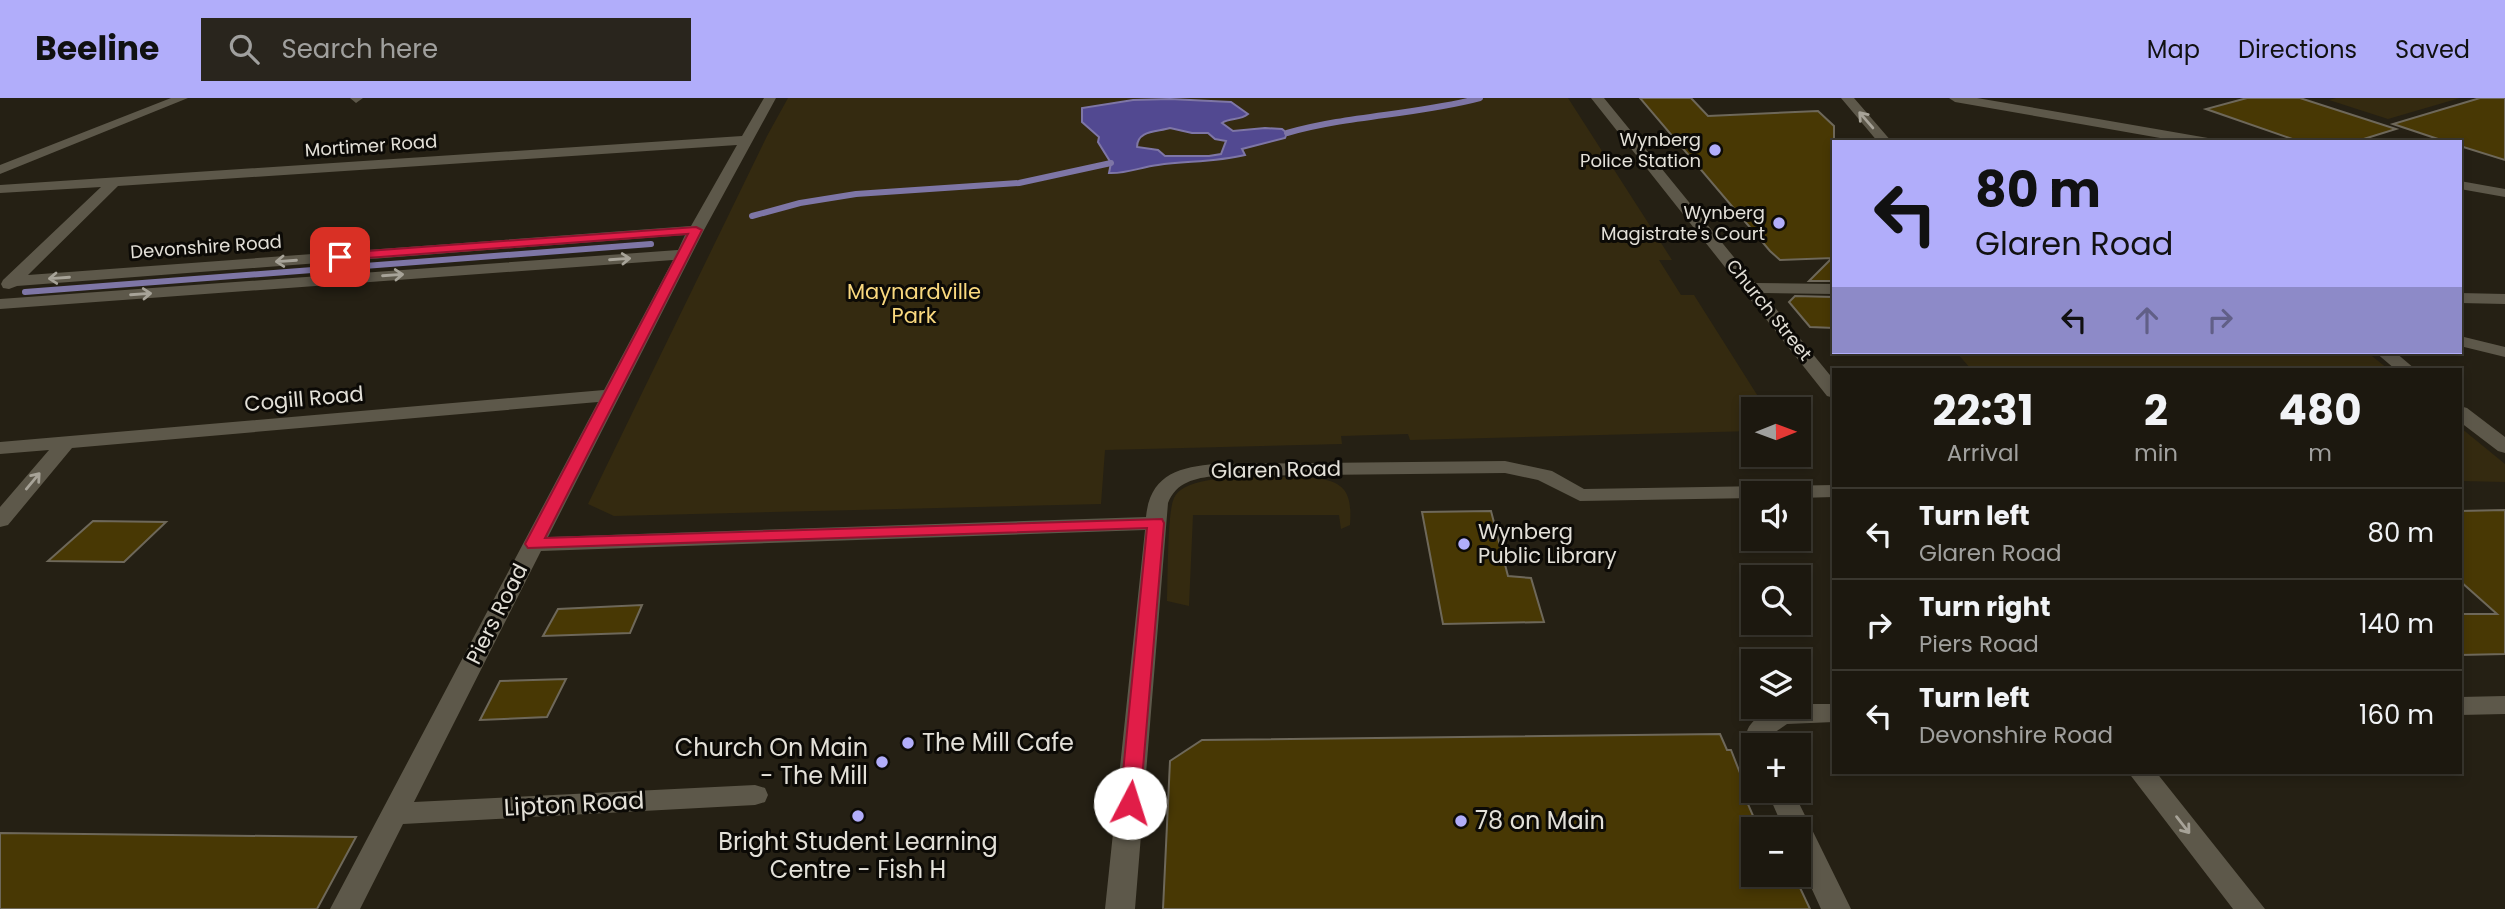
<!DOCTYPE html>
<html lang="en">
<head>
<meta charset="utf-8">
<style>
  body { margin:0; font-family:Poppins,sans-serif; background:#29251d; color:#f1f3f6; height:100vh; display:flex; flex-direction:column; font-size:26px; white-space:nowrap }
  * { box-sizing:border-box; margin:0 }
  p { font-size:23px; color:#a0a09e }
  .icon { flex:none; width:38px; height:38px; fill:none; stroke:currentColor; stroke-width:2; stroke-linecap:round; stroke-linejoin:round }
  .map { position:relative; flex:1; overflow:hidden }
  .sheet { position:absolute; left:1832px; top:270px; width:630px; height:406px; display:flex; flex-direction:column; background:#1c180f; border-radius:0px; box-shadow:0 4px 10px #0003,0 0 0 2px #3a372f }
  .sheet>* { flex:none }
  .hud { position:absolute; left:1832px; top:42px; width:630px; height:214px; border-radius:0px; box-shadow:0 4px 10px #0003,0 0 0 2px #3a372f; background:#b1adfa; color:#111; overflow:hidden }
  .needle { width:46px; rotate:89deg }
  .controls { position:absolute; left:1741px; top:299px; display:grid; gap:14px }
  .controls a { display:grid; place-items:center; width:70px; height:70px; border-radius:0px; background:#1c180f; box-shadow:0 4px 10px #0003,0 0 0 2px #3a372f; font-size:35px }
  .pin { position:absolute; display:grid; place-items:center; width:60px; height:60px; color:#fff; margin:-30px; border-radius:14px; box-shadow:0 4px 10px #0006 }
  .me { position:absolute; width:77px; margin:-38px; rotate:5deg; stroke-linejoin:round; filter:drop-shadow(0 0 5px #0008) }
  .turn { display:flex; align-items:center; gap:24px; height:147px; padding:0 28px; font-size:32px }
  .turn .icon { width:91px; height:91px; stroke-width:2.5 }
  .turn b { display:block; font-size:49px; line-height:60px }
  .lanes { display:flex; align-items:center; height:66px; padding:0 28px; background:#0003; justify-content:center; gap:35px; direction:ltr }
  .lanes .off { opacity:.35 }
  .eta { display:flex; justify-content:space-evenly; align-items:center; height:119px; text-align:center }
  .eta b { font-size:42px; font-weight:700; line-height:49px }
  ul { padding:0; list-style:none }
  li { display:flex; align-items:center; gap:21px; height:91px; padding:0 28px; border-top:2px solid #3a372f }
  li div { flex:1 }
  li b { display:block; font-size:26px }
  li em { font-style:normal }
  header { display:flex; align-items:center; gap:42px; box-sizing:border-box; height:98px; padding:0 35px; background:#b1adfa; color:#111 }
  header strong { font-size:33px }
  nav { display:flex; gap:38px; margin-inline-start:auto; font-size:24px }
  .search { width:490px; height:63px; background:#29251d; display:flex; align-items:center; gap:18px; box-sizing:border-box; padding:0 24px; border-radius:0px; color:#a0a09e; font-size:26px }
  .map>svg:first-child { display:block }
  .green { fill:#342a10 }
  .water { fill:#524991; stroke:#7e76a6; stroke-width:2; fill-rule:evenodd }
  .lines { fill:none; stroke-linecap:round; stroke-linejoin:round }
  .stream { stroke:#7e76a6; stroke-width:6 }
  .building { fill:#483804; stroke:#6e685a; stroke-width:2 }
  .minor { fill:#5d584a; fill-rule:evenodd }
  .oneway { stroke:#a7a398 }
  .route { fill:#e11d48; stroke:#92132f; stroke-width:2 }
  .poi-dot { fill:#b1adfa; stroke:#0c0a06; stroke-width:2.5 }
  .labels { text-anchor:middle; stroke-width:6; stroke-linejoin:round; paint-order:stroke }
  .far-poi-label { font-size:18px; fill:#e3e0d8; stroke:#0c0a06; text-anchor:end }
  .far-street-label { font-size:18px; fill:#e3e0d8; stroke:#0c0a06 }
  .park-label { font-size:21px; fill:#f9d87e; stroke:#0c0a06 }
  .street-label { font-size:21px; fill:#e3e0d8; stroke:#0c0a06 }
  .poi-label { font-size:21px; fill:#e3e0d8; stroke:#0c0a06; text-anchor:start }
  .near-poi-label { font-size:24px; fill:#e3e0d8; stroke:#0c0a06; text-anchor:start }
  .near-street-label { font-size:24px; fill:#e3e0d8; stroke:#0c0a06 }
</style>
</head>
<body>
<header>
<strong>Beeline</strong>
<div class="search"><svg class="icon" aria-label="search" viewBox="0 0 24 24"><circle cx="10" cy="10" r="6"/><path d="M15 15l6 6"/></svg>Search here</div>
<nav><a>Map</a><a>Directions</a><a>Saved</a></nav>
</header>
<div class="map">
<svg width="2505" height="811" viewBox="0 0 2505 811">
  <rect width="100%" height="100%" fill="#252014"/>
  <path class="green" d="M 788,0 L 1568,0 L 1672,162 L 1659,162 L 1681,197 L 1694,197 L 1766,311 L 1754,312 L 1753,333 L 1410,342 L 1408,336 L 1341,338 L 1342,346 L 1105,352 L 1101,406 L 614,418 L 588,406 L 767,38 Z
    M 2336,0 L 2460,0 L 2388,21 L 2329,2 Z
    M 1956,254 L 2367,254 L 2388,271 L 1971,271 Z
    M 2461,330 L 2505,366 L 2505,384 L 2461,383 Z
    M 1314,380 C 1347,383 1352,397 1350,427 L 1341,431 L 1339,417 L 1193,417 L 1189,508 L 1167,503 C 1168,482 1167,416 1174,400 C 1186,371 1286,380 1314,380 Z"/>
  <path class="water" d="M 1170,1 L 1231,4 L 1248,16 C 1240,23 1230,19 1222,25 L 1233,33 L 1265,30 L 1282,31 L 1287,35 L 1285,40 L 1242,51 L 1245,57 C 1216,64 1187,63 1158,67 C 1141,69 1126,76 1109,75 L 1111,65 L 1098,44 L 1099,39 L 1082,24 L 1082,10 L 1133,2 ZM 1170,30 L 1192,35 L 1208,35 L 1215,41 L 1226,43 L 1221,56 L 1209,58 L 1165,58 L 1158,52 L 1137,49 C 1137,32 1157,34 1170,30 Z"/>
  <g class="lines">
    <path class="stream" d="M 1287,35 C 1350,17 1416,17 1480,0
      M 752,118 L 800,105 L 856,96 L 1019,85 L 1111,65
      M 25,194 L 651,146"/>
  </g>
  <path class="building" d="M 1640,0 L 1691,0 L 1708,18 L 1818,13 L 1834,28 L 1834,183 L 1809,183 L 1832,160 L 1780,162 L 1770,153 Z
    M 2247,0 L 2300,0 L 2396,31 L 2354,44 L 2301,44 L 2206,11 Z
    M 2480,0 L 2505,0 L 2505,62 L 2460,48 L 2460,44 L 2447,44 L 2393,26 Z
    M 1795,198 L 1834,199 L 1834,230 L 1810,229 L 1789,204 Z
    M 2505,412 L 2505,556 L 2460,557 L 2460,516 L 2497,516 L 2460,483 L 2460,413 Z
    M 1491,413 L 1508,478 L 1531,480 L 1544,524 L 1443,526 L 1422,414 Z
    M 93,423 L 166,424 L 124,464 L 48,463 Z
    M 642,507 L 630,535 L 543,538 L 558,511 Z
    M 566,581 L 547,619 L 480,622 L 500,583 Z
    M 1720,636 L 1727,652 L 1731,652 L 1751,703 L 1747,704 L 1754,720 L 1754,777 L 1794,777 L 1810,811 L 1163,811 L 1170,663 L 1202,642 Z
    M 0,735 L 356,739 L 317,811 L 0,811 Z"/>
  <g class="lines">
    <path class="minor" d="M 171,0 L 188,0 L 0,76 L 0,67 Z
      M 350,0 L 363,0 L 356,5 Z
      M 764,0 L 776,0 L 704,132 L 548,439 L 1146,419 C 1150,377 1178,369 1216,366 L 1505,363 L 1552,373 L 1584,391 L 1834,387 L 1834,399 L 1799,400 L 1799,396 L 1754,396 L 1754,400 L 1580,403 L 1538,382 L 1505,375 L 1216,378 C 1195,380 1176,384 1168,405 L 1135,811 L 1105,811 L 1145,432 L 541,453 L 414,704 L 755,687 L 765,690 L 768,697 L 765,704 L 755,707 L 403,726 L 360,811 L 330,811 L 598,304 L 72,350 L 8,427 L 0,429 L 0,409 L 49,352 L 0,356 L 0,344 L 604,292 L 673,162 L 0,211 L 0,201 L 678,152 L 685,137 L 17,188 L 9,191 L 3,190 L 1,186 L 3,182 L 101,89 L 0,95 L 0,87 L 742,38 ZM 737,47 L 691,128 L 28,177 L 118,88 Z
      M 1591,0 L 1604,0 L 1755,185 L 1834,186 L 1834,196 L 1763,195 L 1834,282 L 1834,300 L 1827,298 Z
      M 1841,0 L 1854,0 L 1892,44 L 1878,44 Z
      M 1949,0 L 1977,0 L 2208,40 L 2215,44 L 2183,44 L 1955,4 Z
      M 2460,83 L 2505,91 L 2505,99 L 2460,91 Z
      M 2460,195 L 2505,196 L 2505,206 L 2460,205 Z
      M 2460,238 L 2505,249 L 2505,259 L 2460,248 Z
      M 2375,254 L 2395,254 L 2415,271 L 2395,271 Z
      M 2460,308 L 2467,310 L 2505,339 L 2505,355 L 2498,353 L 2460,324 Z
      M 2505,598 L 2505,616 L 2460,617 L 2460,599 Z
      M 1799,606 L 1834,606 L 1834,624 L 1787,626 L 1774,635 L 1773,648 L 1754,648 L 1754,656 L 1751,655 C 1732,621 1775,609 1799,609 Z
      M 2128,674 L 2156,674 L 2265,811 L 2233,811 Z
      M 1767,693 L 1793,693 L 1851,811 L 1821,811 L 1799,763 L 1799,732 L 1784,732 Z"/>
  </g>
  <defs><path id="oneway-shaft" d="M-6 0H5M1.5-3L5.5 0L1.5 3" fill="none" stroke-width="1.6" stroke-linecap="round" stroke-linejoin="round" transform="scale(1.75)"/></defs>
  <g class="oneway">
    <use href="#oneway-shaft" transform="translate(1866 22) rotate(-131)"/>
    <use href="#oneway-shaft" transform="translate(620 161) rotate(-4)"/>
    <use href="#oneway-shaft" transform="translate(286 163) rotate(176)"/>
    <use href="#oneway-shaft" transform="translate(393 177) rotate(-4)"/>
    <use href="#oneway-shaft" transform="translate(59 180) rotate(176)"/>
    <use href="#oneway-shaft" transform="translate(141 196) rotate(-4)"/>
    <use href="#oneway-shaft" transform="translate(33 383) rotate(-50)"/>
    <use href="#oneway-shaft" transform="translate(2183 727) rotate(52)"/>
  </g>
  <path class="route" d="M 696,129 L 702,132 L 545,440 L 1162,421 L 1164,425 L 1140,705 L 1137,711 L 1130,713 L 1123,711 L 1120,705 L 1147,430 L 528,450 L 525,446 L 688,136 L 340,162 L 334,159 L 340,155 Z"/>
  <g class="poi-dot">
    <circle cx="1715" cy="52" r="7"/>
    <circle cx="1779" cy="125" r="7"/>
    <circle cx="1464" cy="446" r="7"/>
    <circle cx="908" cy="645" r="7"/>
    <circle cx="882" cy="664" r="7"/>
    <circle cx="858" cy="718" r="7"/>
    <circle cx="1461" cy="723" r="7"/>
  </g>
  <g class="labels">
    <g class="far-poi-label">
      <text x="1701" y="48">Wynberg<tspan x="1701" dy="21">Police Station</tspan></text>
      <text x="1765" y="121">Wynberg<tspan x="1765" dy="21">Magistrate's Court</tspan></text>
    </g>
    <g class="far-street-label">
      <text transform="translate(371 48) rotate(-4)" y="6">Mortimer Road</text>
      <text transform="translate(206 149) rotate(-4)" y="6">Devonshire Road</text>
      <text transform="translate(1769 212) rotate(51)" y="6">Church Street</text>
    </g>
    <g class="park-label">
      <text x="914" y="201">Maynardville<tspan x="914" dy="24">Park</tspan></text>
    </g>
    <g class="street-label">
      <text transform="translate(304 301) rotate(-5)" y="7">Cogill Road</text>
      <text transform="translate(1276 372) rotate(-1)" y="7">Glaren Road</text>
      <text transform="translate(497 516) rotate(-63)" y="7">Piers Road</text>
    </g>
    <g class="poi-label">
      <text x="1478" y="441">Wynberg<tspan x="1478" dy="24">Public Library</tspan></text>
    </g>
    <g class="near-poi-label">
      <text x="922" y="653">The Mill Cafe</text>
      <text x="868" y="658" text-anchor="end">Church On Main<tspan x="868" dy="28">- The Mill</tspan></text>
      <text x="1475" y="731">78 on Main</text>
      <text x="858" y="752" text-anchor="middle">Bright Student Learning<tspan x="858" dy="28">Centre - Fish H</tspan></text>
    </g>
    <g class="near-street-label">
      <text transform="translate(574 706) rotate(-3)" y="8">Lipton Road</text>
    </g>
  </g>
</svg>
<div class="controls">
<a><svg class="needle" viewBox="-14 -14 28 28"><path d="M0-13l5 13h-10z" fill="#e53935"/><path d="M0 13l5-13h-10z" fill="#a0a09e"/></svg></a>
<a><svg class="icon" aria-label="sound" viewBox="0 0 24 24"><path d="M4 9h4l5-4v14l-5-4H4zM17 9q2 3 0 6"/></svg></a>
<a><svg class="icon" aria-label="search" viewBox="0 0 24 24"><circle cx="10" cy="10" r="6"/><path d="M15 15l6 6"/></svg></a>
<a><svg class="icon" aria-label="layers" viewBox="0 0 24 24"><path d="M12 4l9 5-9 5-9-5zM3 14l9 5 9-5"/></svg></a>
<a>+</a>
<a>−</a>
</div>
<div class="pin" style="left:340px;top:159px;background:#d93025"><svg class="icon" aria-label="arrive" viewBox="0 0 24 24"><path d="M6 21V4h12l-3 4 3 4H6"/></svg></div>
<svg class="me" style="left:1130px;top:705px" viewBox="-20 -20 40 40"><circle r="19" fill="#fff"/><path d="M0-13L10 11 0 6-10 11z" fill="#e11d48"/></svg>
<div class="hud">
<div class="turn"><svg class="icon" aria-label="left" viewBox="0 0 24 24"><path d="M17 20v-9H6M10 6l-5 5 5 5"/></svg><div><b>80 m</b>Glaren Road</div></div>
<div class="lanes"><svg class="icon" aria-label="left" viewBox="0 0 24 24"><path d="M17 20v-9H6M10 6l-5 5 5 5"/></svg><svg class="icon off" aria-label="ahead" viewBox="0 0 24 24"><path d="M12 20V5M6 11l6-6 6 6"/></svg><svg class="icon off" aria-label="right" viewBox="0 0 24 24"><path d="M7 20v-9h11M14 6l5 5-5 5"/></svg></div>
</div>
<section class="sheet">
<div class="eta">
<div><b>22:31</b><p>Arrival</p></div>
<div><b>2</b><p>min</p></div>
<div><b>480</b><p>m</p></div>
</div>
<ul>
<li><svg class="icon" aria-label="left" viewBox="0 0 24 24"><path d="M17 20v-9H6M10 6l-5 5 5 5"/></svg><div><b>Turn left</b><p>Glaren Road</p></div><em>80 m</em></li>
<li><svg class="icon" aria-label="right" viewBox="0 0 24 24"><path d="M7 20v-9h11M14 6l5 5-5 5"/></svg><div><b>Turn right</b><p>Piers Road</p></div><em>140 m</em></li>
<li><svg class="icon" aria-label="left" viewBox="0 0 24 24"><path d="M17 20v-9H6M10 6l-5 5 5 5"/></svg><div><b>Turn left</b><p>Devonshire Road</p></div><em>160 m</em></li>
</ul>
</section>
</div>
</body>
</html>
